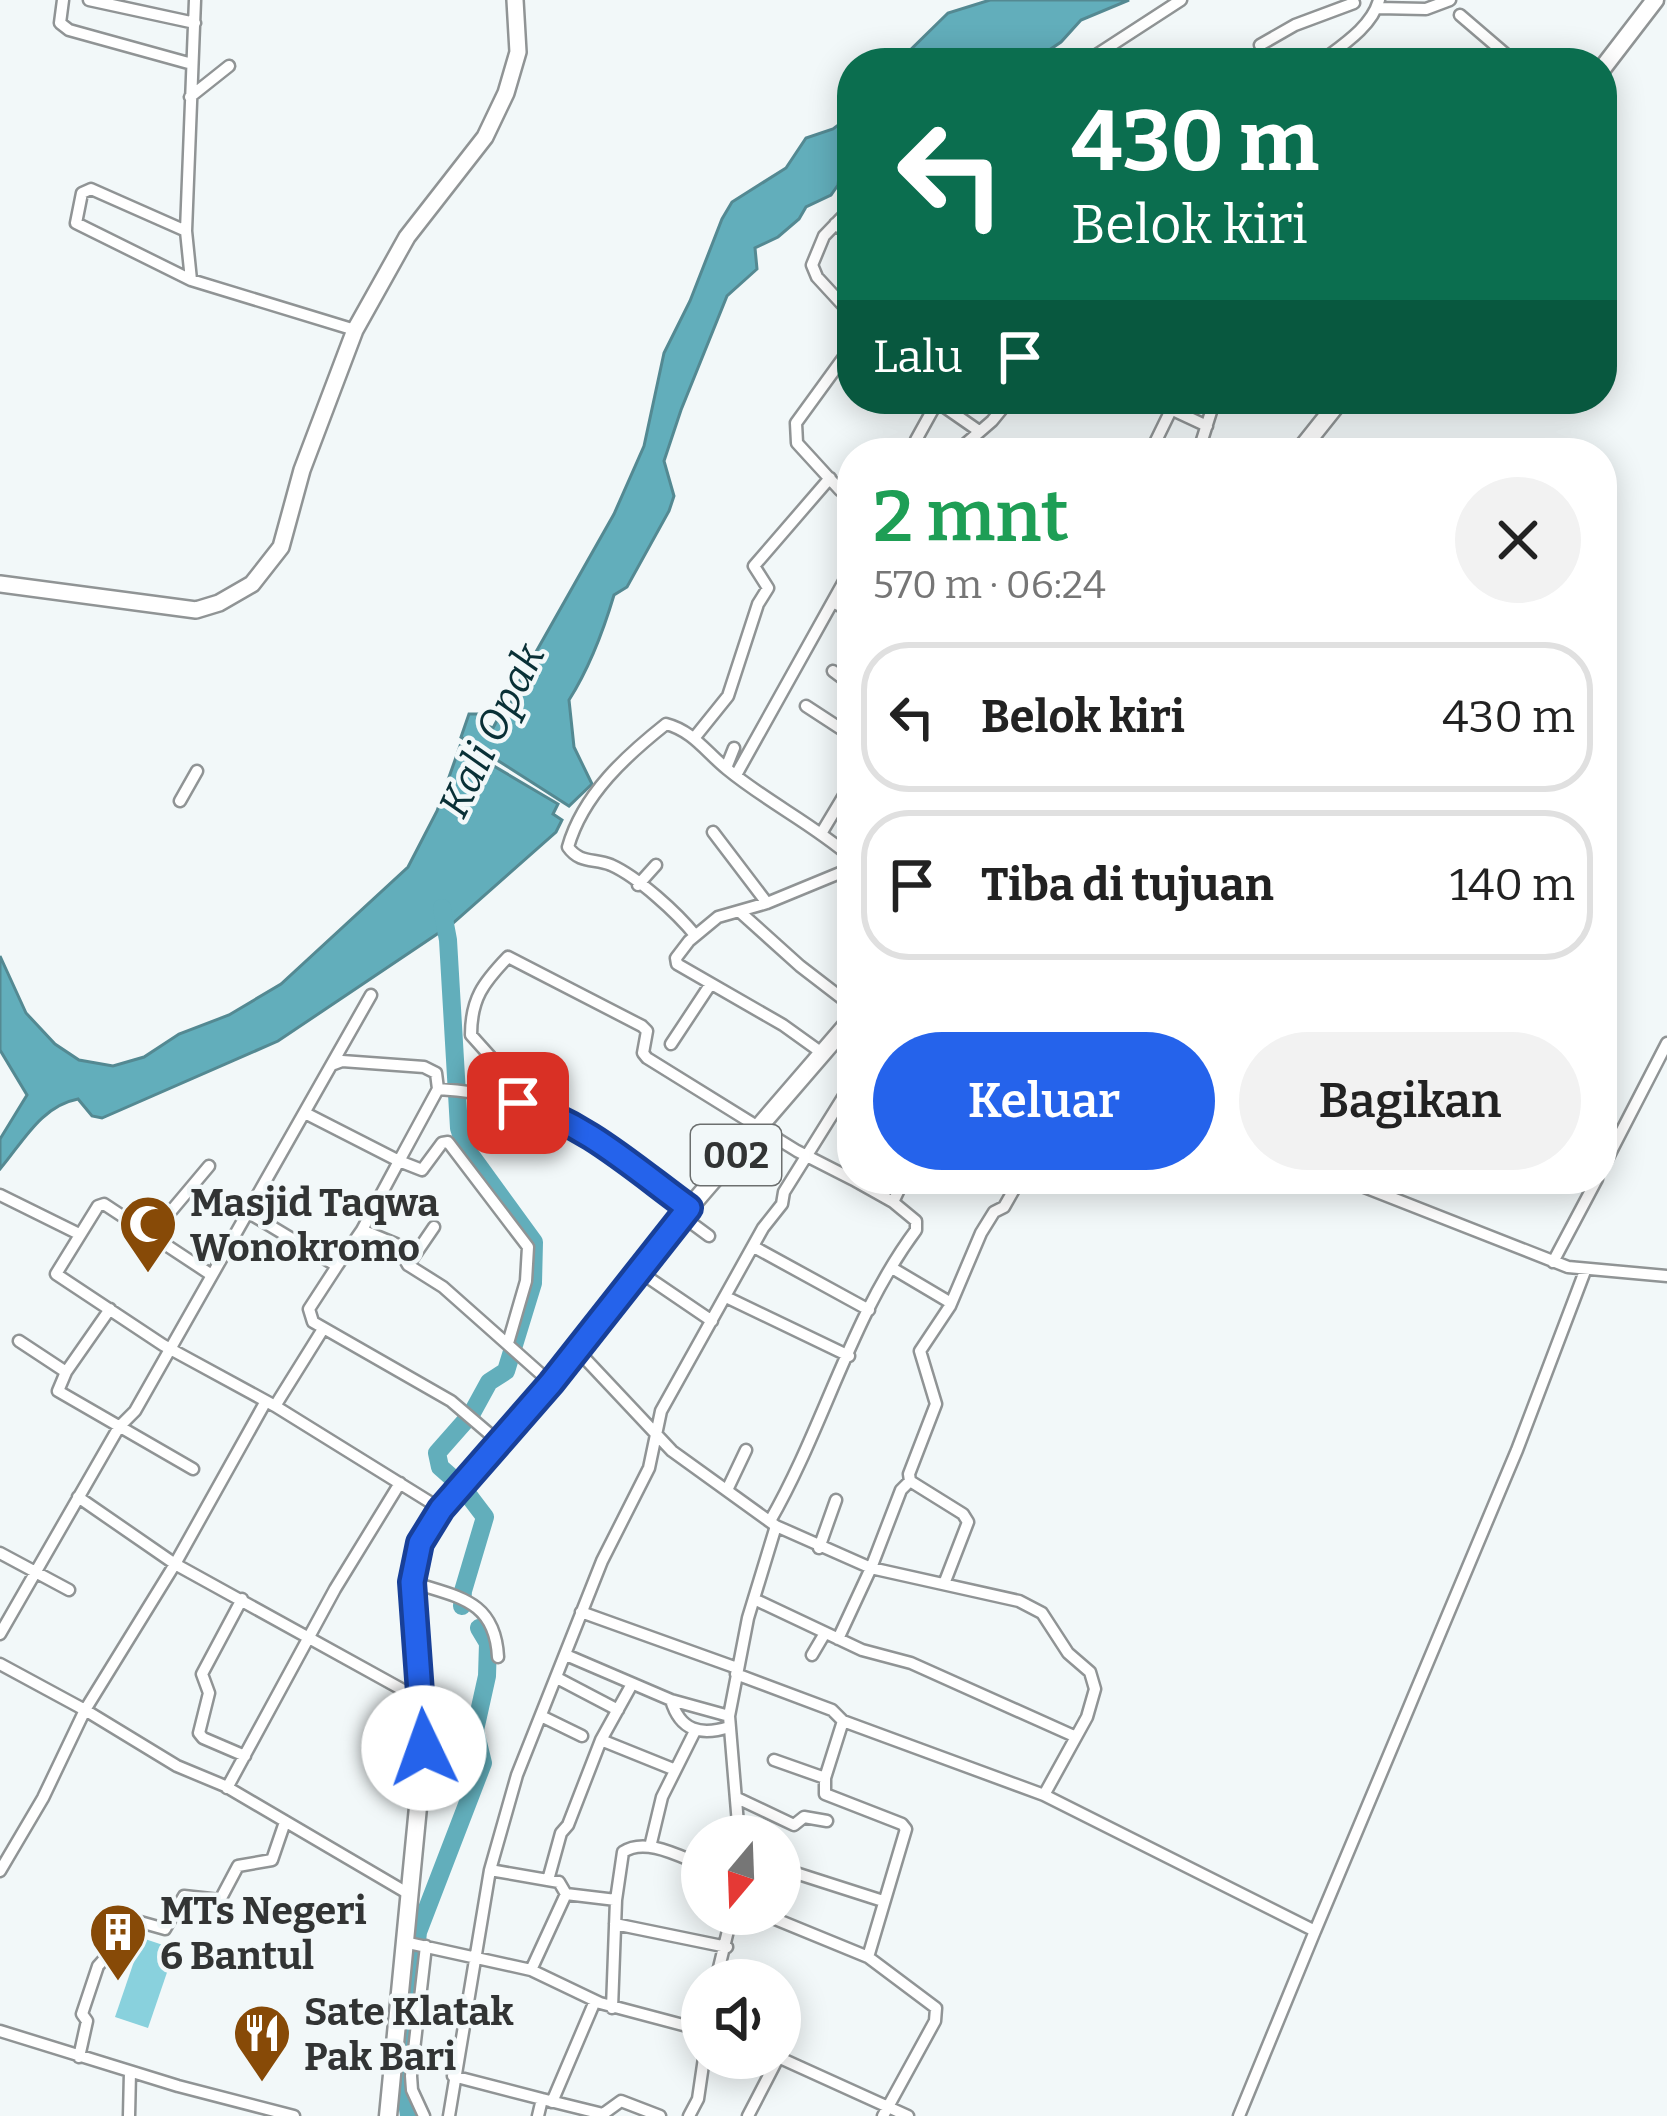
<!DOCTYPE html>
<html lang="id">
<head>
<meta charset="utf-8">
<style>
  body { margin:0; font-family:Bitter,serif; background:#f2f2f2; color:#222; height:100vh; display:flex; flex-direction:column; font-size:45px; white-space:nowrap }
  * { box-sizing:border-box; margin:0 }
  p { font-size:39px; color:#767676 }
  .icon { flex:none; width:66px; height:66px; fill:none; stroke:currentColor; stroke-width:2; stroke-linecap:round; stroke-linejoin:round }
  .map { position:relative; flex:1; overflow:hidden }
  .sheet { position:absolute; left:837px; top:438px; width:780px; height:756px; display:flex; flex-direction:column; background:#fff; border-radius:48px; box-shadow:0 6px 30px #0003 }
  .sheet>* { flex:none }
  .guide { position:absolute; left:837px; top:48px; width:780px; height:366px; border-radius:48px; box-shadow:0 6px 30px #0003; background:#0b6e4f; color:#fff; overflow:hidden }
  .needle { width:78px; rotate:199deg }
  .fabs { position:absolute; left:681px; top:1815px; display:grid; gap:24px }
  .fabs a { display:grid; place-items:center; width:120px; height:120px; border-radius:50%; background:#fff; box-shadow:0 6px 30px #0003; font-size:60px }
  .pin { position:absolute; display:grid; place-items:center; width:102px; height:102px; color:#fff; margin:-51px; border-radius:24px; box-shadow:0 6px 18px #0006 }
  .me { position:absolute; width:132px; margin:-66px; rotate:357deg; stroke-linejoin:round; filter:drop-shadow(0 0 9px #0008) }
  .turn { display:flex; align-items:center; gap:42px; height:252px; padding:0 36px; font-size:54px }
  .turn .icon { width:156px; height:156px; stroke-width:2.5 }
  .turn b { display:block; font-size:84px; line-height:102px }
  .then { display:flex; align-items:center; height:114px; padding:0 36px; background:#0003; gap:24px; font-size:45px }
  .round { display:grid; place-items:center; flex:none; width:126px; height:126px; border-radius:63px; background:#f2f2f2 }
  .summary { display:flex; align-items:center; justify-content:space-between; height:204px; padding:0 36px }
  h1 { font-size:72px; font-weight:600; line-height:90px; color:#1e9e55 }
  .action { display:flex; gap:24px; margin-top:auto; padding:24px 36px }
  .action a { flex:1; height:138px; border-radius:72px; background:#2563eb; color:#fff; font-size:48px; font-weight:600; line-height:138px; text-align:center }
  .action a+a { background:#f2f2f2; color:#222 }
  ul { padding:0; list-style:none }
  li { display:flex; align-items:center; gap:36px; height:150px; margin:0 24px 18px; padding:0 12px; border:6px solid #e0e0e0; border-radius:48px }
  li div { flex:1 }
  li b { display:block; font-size:45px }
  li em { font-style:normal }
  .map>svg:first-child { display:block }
  .green { fill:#89d1dd }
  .water { fill:#62aebb; stroke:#548992; stroke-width:3 }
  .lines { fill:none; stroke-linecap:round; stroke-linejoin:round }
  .river { stroke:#62aebb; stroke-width:18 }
  .street-casing { stroke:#909495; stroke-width:15 }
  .secondary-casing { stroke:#909495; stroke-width:20 }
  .primary-casing { stroke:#909495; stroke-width:21 }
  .street { stroke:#fff; stroke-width:10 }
  .secondary { stroke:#fff; stroke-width:15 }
  .primary { stroke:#fff; stroke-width:16 }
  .route-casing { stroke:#184099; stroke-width:30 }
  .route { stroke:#2563eb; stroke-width:21 }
  .labels { text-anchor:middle; stroke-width:9; stroke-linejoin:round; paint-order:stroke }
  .shield { fill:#f2f8f9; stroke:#6c6f6f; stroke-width:3 }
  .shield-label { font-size:36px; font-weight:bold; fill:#323434 }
  .poi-label { font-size:39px; font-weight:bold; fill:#323434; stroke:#f2f8f9; text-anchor:start }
  .water-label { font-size:42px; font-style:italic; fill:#093036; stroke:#f2f8f9 }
</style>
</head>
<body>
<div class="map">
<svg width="1667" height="2116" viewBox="0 0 1667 2116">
  <rect width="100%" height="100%" fill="#f2f8f9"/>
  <path class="green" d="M 142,1938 L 175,1949 L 148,2028 L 115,2017 Z"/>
  <path class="water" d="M 990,0 L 1129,0 L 1081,20 L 1061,42 L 1030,63 L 897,63 L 948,13 Z
    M 852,115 L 852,148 L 841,158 L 838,185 L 831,195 L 806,207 L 799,219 L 778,237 L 755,248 L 757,269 L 727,296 L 681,410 L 664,461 L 674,496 L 669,511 L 627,587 L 614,595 C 603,632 590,667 569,700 L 574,747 L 592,784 L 569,806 L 461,737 L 469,714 L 484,714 L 482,724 L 493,728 L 500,715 L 508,711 L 519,682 L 614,514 L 644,446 L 664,353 L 690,301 L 722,219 L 732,202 L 786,168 L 806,138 L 833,129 Z
    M 460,746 L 558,804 L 553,814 L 562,820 L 556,832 L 452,924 L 278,1041 L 102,1118 L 92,1116 L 78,1099 C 41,1106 23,1142 0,1169 L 0,1139 L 27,1095 L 0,1050 L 0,956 L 26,1013 L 55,1044 L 79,1060 L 113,1066 L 144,1057 L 179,1034 L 229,1015 L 281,984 L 408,867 L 437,811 Z"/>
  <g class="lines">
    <path class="river" d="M 442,908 L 448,940 L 459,1128 L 465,1147 L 534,1242 L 533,1283 L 506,1371 L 489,1382 L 472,1413
      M 457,1482 L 440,1467 L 437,1453 L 467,1419
      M 462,1606 L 463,1591 L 485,1517 L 466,1492
      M 409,2116 L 403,2074 L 418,1932 L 483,1763 L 475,1730 L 487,1676 L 488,1643 L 479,1628"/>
    <defs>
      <path id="street" d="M 63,0 L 60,23 L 69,30 L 192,64
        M 89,0 L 195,23
        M 1378,8 L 1426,9 L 1450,0
        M 1460,15 L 1516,63
        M 1260,45 L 1295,25 L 1354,3
        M 1084,63 L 1181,0
        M 1319,63 C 1341,46 1372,27 1379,0
        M 190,97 L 229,66
        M 835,224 L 852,237
        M 186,231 L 91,189 L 82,193 L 76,223 L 191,280 L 355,330
        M 191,280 L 186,231 L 195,0
        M 852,315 L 817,277 L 812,265 L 824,236 L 852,207
        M 852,346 L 796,423 L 797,443 L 840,490 L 852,497
        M 933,399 L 979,431
        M 1149,399 L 1207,426
        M 916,440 L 937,402
        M 1017,452 L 1018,453
        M 955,453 L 992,421 L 1010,399
        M 1150,453 L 1171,410
        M 1198,453 L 1215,399
        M 833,602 L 852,612
        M 833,671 L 845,680 L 852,680
        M 806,706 L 852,736
        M 695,737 L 728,696 L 758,604 L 768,588 L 754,566 L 830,478
        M 726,768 L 734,748
        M 736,775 L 852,567
        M 180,801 L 197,771
        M 713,832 L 767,903
        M 822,832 L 852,782
        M 638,885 L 656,865
        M 740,912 L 800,966 L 852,1006
        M 695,935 C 677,913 638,877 611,865 C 594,858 580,864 568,847 C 583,794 627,755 666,724 C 693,731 706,752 727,769 C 767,802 813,824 852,858
        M 671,1044 L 710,985
        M 822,1053 L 783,1025 L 677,964 L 676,958 L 689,941 L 718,917 L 767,903 L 852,868
        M 438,1089 C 552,1095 602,1144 689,1208
        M 497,1097 L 497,1064 L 471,1035 C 471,999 483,983 508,957 L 642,1026 L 647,1031 L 643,1053 L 647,1058 L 797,1151 L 852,1179
        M 305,1113 L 399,1161 L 438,1089 L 436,1073 L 424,1067 L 342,1061 L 334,1064
        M 1602,1169 L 1667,1043
        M 1344,1179 L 1568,1267 L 1667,1276
        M 0,1195 L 79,1234
        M 893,1202 L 904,1179
        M 249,1213 L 337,1266 L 309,1309 L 313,1322 L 451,1401 L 499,1442
        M 682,1216 L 709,1236
        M 362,1230 L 396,1244 L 408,1265 L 443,1287 L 551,1383
        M 151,1235 L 209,1166
        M 754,1247 L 869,1310
        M 1553,1262 L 1597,1179
        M 408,1265 L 434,1227
        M 337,1266 L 362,1230 L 399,1161 L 422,1170 L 442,1143 L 448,1142 L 528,1247 L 526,1281 L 508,1343
        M 892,1268 L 951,1303
        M 640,1272 L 712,1321
        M 210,1274 L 104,1204 L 98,1206 L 56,1274 L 163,1345 L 275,1406 L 441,1509
        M 726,1297 L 849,1356
        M 110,1309 L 66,1372 L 58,1391 L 193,1469
        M 19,1341 L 66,1372
        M 577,1350 L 672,1451 L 776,1526 L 871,1568 L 1019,1601 L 1042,1613 L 1068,1653 L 1090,1672 L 1095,1689 L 1087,1717 L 1044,1795 L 1315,1931 L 1239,2116
        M 275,1406 L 323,1329
        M 727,1490 L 746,1450
        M 78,1497 L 175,1564 L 423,1701
        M 770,1521 C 824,1427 851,1317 916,1230 L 916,1221 L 893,1202 L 852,1179
        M 819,1548 L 836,1500
        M 0,1553 L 69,1590
        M 412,1582 C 456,1597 495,1599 498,1657
        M 944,1584 L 968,1522 L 963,1514 L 910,1481 L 909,1474 L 936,1404 L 920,1351 L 950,1306 L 981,1233 L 994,1212 L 1004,1207 L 1020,1179
        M 242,1599 L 202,1674 L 209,1693 L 199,1733 L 203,1738 L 245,1756
        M 754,1599 L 862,1650 L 911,1663 L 1074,1736
        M 581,1612 L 737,1668
        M 0,1634 L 119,1427 L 135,1411 L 371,995
        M 838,1639 L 871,1568 L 901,1490 L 910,1481
        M 566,1655 L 671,1700 L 729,1716
        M 812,1655 L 825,1633
        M 0,1664 L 85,1710 L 177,1766 L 225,1786 L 409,1894
        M 736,1674 L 832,1710 L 843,1721 L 1044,1795
        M 557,1678 L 618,1710
        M 671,1700 C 680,1731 701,1736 729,1727
        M 541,1716 L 582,1736
        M 843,1721 L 825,1778 L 825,1794 L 902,1824 L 906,1829 L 868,1957
        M 601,1740 L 673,1769
        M 774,1760 L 825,1778
        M 227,1788 L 335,1589 L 400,1483
        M 737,1798 L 794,1825 L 804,1817 L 827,1821
        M 739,1836 L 729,1716 L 748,1618 L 776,1526
        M 650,1847 L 662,1797 L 695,1731
        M 780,1868 L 883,1901
        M 490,1870 L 559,1882 L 566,1894 L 616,1900
        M 0,1871 L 43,1798 L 85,1710 L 175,1564 L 266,1401
        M 548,1880 L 561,1833 L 568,1825 L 601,1740 L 632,1684
        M 763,1914 L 868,1957 L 936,2008 L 935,2021 L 883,2116
        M 615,1924 L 727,1947
        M 1315,1931 L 1517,1450 L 1585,1271
        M 404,1942 L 531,1970 L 600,2003 L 702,2030
        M 531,1970 L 566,1894
        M 716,1980 L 732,1914
        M 612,2008 L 616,1900 L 623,1852 C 645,1837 679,1856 702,1865
        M 0,2031 L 178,2086 L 294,2116
        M 79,2057 L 87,2021 L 82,2014 L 98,1966 L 116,1946 L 125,1924 L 133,1920 L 165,1929 L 184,1896 L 220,1900 L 238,1866 L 272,1860 L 285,1822
        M 780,2058 L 908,2116
        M 453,2076 L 542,2099 L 538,2116
        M 542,2099 L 603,2114 L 621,2101 L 660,2116
        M 552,2102 L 595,2001
        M 129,2116 L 130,2072
        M 424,2116 L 412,2090 L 411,2076 L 426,1946
        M 449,2116 L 490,1870 L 517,1775 L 602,1561 L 649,1468 L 661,1411 L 763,1228 L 782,1204 L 784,1192 L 847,1091
        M 689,2116 L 698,2099 L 704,2058
        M 748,2116 L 778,2058"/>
      <path id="secondary" d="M 0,584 L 196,610 L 219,603 L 252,584 L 281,547 L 302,470 L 355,330 L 407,237 L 485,137 L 506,93 L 518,52 L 515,0"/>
      <path id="primary" d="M 1602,69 L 1655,0
        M 1298,453 L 1341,399
        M 388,2116 L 425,1735 L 413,1605 L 413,1566 L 420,1543 L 441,1509 L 551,1383 L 689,1208 L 852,1019"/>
    </defs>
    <use href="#street" class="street-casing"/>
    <use href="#secondary" class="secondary-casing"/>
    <use href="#primary" class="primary-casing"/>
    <use href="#street" class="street"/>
    <use href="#secondary" class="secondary"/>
    <use href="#primary" class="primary"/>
  </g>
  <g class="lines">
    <defs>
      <path id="route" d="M 424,1748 L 412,1582 L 420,1543 L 441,1509 L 551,1383 L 689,1208 C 634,1168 584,1122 518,1103"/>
    </defs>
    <use href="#route" class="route-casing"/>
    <use href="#route" class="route"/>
  </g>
  <defs>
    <symbol id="mosque-pin" viewBox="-11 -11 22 30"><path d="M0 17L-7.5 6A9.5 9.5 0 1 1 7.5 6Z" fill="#874a07" stroke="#f2f8f9"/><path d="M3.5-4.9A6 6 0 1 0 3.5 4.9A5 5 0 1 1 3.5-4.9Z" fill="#fff"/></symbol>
    <symbol id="building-pin" viewBox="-11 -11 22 30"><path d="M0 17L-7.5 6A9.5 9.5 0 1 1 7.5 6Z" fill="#874a07" stroke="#f2f8f9"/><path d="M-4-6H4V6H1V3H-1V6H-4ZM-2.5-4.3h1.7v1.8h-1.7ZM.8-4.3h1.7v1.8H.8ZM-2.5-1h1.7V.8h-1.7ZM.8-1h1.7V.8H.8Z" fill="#fff"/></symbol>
    <symbol id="restaurant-pin" viewBox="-11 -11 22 30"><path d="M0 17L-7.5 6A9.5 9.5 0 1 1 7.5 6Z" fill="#874a07" stroke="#f2f8f9"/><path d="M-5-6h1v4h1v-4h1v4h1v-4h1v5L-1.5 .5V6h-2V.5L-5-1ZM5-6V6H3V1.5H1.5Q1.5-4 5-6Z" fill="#fff"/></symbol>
  </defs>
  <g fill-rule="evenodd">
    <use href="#mosque-pin" x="115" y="1191" width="66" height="90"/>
    <use href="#building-pin" x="85" y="1899" width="66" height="90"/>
    <use href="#restaurant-pin" x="229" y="2000" width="66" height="90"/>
  </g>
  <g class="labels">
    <rect class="shield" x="691" y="1125" width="90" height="60" rx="9"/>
    <g class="shield-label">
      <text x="736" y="1168">002</text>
    </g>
    <g class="poi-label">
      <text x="190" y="1216">Masjid Taqwa<tspan x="190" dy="45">Wonokromo</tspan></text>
      <text x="160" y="1924">MTs Negeri<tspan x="160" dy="45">6 Bantul</tspan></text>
      <text x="304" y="2025">Sate Klatak<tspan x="304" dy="45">Pak Bari</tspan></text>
    </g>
    <g class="water-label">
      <text transform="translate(491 730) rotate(-64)" y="15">Kali Opak</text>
    </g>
  </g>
</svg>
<div class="fabs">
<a><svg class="needle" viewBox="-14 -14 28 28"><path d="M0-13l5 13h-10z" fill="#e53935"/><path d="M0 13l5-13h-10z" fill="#767676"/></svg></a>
<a><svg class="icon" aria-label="sound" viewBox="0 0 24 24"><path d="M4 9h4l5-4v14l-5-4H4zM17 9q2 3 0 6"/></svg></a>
</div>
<div class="pin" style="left:518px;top:1103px;background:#d93025"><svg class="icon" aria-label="arrive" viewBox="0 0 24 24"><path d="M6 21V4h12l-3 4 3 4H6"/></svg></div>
<svg class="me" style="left:424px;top:1748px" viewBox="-20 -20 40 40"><circle r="19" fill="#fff"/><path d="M0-13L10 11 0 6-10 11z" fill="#2563eb"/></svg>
<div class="guide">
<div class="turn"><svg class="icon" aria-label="left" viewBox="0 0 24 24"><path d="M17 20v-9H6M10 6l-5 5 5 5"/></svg><div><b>430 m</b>Belok kiri</div></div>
<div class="then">Lalu<svg class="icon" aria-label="arrive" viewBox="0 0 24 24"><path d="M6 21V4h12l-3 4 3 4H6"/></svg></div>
</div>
<section class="sheet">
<div class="summary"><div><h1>2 mnt</h1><p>570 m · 06:24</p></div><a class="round"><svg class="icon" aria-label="close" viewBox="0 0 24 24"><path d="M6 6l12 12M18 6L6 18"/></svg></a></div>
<ul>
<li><svg class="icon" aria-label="left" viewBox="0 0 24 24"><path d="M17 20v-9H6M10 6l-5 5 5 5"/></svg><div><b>Belok kiri</b></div><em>430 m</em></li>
<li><svg class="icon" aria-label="arrive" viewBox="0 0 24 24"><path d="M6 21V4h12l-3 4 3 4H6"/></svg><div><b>Tiba di tujuan</b></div><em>140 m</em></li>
</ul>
<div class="action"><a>Keluar</a><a>Bagikan</a></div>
</section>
</div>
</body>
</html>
